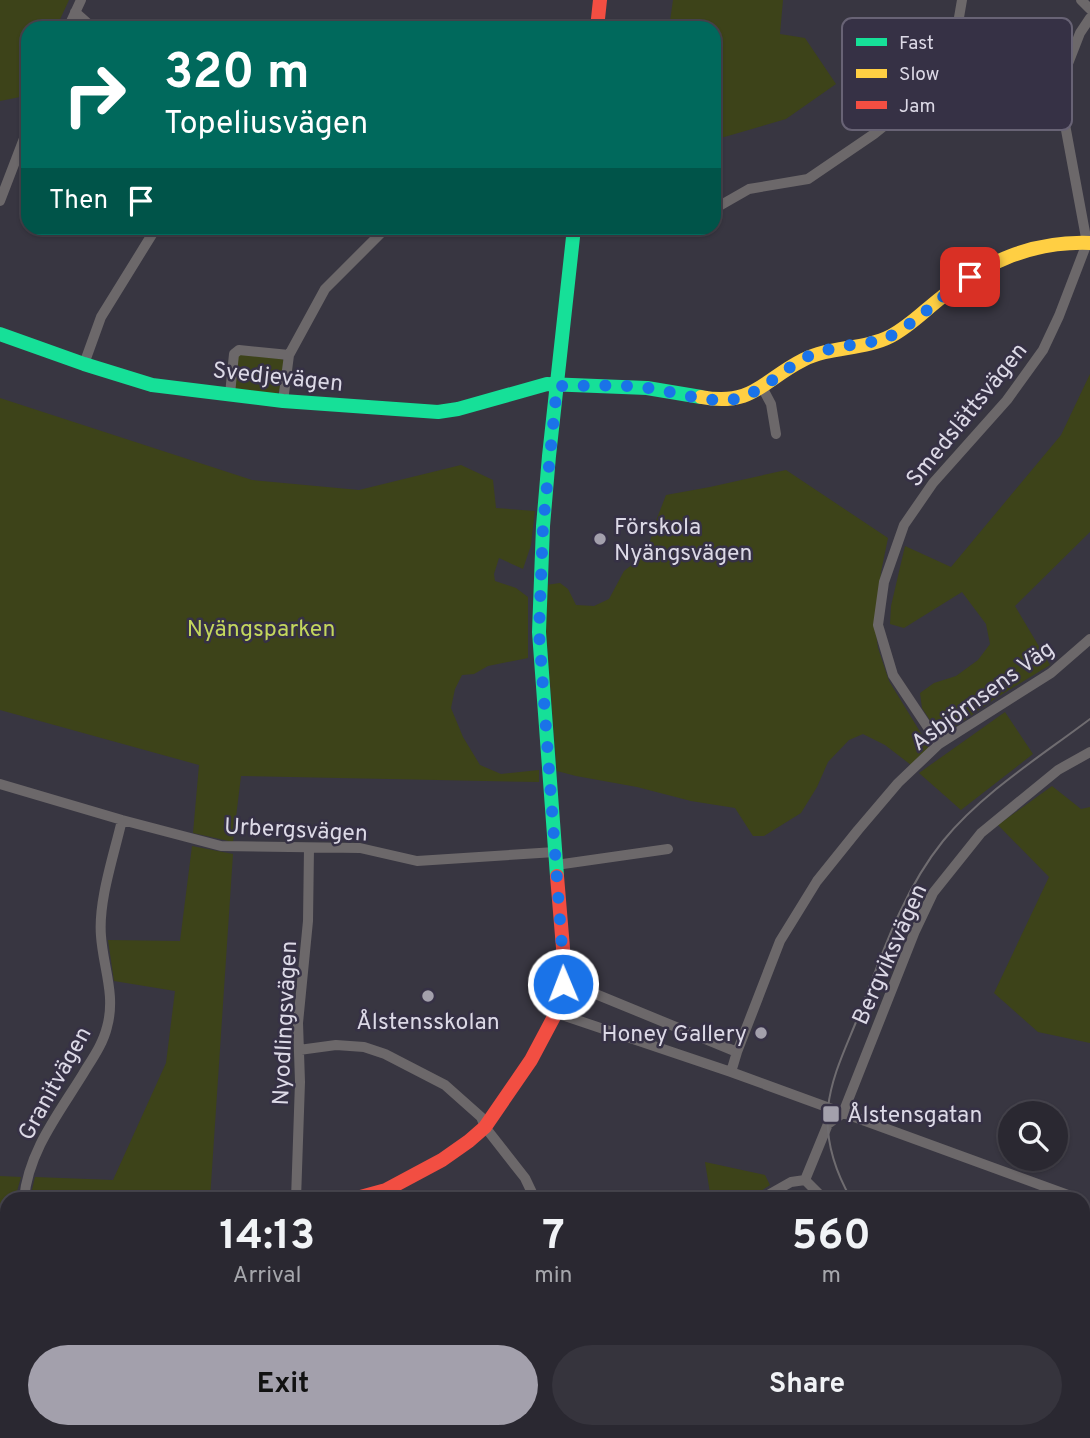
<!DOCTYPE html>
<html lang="en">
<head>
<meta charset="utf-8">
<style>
  body { margin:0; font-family:Overpass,sans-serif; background:#36343d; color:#f1f3f6; height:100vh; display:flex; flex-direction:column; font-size:26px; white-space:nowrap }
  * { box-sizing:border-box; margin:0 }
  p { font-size:23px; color:#a5a6ab }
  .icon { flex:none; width:38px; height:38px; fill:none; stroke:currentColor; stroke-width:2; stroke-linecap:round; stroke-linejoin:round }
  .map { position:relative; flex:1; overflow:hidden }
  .side { position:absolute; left:0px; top:1192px; width:1090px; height:247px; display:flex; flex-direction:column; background:#2a2831; border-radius:21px 21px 0 0; box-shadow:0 2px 5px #0004,0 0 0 2px #46444d }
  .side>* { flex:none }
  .guide { position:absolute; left:21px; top:21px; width:700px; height:214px; border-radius:21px; box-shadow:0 2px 5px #0004,0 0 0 2px #46444d; background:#00695c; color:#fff; overflow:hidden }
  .buttons { position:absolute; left:998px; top:1101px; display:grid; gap:14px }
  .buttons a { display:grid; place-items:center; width:70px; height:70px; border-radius:50%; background:#2a2831; box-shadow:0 2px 5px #0004,0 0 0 2px #46444d; font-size:35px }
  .pin { position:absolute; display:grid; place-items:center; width:60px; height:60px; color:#fff; margin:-30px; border-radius:14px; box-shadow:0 4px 10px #0006 }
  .me { position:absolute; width:77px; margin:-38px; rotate:359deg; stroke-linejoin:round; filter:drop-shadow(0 0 5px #0008) }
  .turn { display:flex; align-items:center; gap:24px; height:147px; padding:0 28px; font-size:32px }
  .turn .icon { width:91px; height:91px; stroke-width:2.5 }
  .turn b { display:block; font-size:49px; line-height:60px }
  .then { display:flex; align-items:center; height:66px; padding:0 28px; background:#0003; gap:14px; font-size:26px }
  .eta { display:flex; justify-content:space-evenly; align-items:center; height:119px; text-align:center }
  .eta b { font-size:42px; font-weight:700; line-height:49px }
  .action { display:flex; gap:14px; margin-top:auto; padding:14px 28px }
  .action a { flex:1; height:80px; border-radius:42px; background:#a3a0ac; color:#111; font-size:28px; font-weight:700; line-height:80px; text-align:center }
  .action a+a { background:#36343d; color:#f1f3f6 }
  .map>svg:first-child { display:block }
  .green { fill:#3d4319 }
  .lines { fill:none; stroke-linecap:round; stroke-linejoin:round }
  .street { stroke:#6c686a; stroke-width:10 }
  .fast { stroke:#16e098; stroke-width:14 }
  .slow { stroke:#ffcf43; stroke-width:14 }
  .jam { stroke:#f24e42; stroke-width:14 }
  .tram { stroke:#6f6c70; stroke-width:2 }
  .route { stroke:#1a73e8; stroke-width:12; stroke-dasharray:0 21.6 }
  .poi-dot { fill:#a3a0ac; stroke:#363145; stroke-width:2.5 }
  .labels { text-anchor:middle; stroke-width:5; stroke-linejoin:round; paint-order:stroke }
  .street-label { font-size:23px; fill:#dcd9e6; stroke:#363145 }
  .poi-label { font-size:23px; fill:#dcd9e6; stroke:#363145; text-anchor:start }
  .park-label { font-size:23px; fill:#c3d65c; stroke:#363145 }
  .key { fill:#363145; stroke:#686375; stroke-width:2 }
  .key-label { font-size:19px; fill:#dcd9e6 }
</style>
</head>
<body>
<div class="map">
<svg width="1090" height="1438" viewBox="0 0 1090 1438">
  <rect width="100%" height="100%" fill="#383641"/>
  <path class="green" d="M 0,0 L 69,0 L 56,28 L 28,28 L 28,90 L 25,96 L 0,101 Z
    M 673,0 L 783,0 L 780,34 L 805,38 L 836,84 L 786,119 L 714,140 L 714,28 L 669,28 Z
    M 240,354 L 281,358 L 284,361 L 279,392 L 275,394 L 236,389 L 234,385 L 238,357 Z
    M 1090,374 L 1090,532 L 1015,606 L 1050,665 L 996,698 L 941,737 L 922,708 L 920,693 L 934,683 L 956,676 L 978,660 L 990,644 L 986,624 L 962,592 L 904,628 L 890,624 L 891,606 L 905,546 L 951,567 L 1061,435 Z
    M 0,398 L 252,480 L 359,490 L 461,465 L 493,480 L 496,508 L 535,511 L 531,545 L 523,569 L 499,558 L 494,574 L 495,581 L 516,588 L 528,597 L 528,658 L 488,666 L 474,674 L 462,675 L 455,689 L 451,708 L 463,737 L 480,765 L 501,774 L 539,770 L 539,782 L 241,776 L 233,842 L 193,833 L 199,765 L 0,710 Z
    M 786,470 L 888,538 L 881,572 L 875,626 L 878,648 L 889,681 L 930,748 L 911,765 L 885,745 L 863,734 L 849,740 L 828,762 L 817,787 L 801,813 L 764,836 L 753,836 L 735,808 L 691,801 L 637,787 L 576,776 L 557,771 L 545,617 L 546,585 L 560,583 L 568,589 L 576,605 L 594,606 L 609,599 L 624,571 L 647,553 L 654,526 L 666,495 L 710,487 Z
    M 1005,712 L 1033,754 L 961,810 L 919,773 Z
    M 1052,786 L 1081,809 L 1090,807 L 1090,1043 L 1038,1032 L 994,993 L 1049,877 L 998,825 Z
    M 192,846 L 233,854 L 210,1199 L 33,1199 L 31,1194 L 35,1177 L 113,1180 L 166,1063 L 175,991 L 114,981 L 108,940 L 180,941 Z
    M 705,1162 L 765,1175 L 770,1185 L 749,1199 L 711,1199 Z
    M 0,1176 L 21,1177 L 15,1198 L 7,1199 L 7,1207 L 5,1210 L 0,1209 Z
    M 0,1226 L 7,1226 L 7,1279 L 0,1279 Z
    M 141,1432 L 238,1432 L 235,1438 L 140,1438 Z"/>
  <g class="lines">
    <path class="street" d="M 1081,0 L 1090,9
      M 75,12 L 93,28
      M 68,28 L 81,0
      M 0,201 L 28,128
      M 714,209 L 749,189 L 808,179 L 874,134 L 915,101 L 938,75 L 957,29 L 962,0
      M 84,364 L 101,317 L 156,228
      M 762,387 L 771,404 L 776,434
      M 230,394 L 234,354 L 239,350 L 289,355
      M 283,401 L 289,355 L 325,289 L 386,228
      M 939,744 L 893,675 L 878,625 L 884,582 L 904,525 L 933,483 L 1007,400 L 1043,350 L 1059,316 L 1087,243 L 1061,103 L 1064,74 L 1080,33 L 1090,18
      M 0,784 L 122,820 L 221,846 L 360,848 L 417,861 L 555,852
      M 556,865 L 668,849
      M 563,984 L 576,986 L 737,1052
      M 556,1013 L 731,1072 L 1079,1199
      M 299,1050 L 336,1045 L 364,1047 L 385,1054 L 445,1085 L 481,1117 L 485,1127 L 525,1178 L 535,1199
      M 731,1072 L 737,1052 L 780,941 L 817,881 L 858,830 L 898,783 L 939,744 L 1051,673 L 1090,639
      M 805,1180 L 828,1124 L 843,1113 L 915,931 L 933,893 L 981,833 L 1058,770 L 1090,752
      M 805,1180 L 824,1199
      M 24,1199 C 28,1152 59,1113 83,1074 C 92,1059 103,1044 107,1027 C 116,995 103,967 101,936 C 98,901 114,855 122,820
      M 296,1199 L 300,1082 L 298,1023 L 308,921 L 309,848
      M 761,1199 L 791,1182 L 805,1180
      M 1090,1260 C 1084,1278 1084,1293 1090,1312
      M 0,1367 L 7,1363
      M 0,1396 L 7,1399
      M 80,1432 L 95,1438
      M 700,1432 L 705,1438
      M 988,1432 L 996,1438
      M 354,1438 L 361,1432
      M 763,1438 L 771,1432"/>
    <path class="fast" d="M 0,334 L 84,364 L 152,385 L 283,401 L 438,412 L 458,409 L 547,384 L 647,388 L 701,397
      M 557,876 L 539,632 L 543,526 L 549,456 L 574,228"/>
    <path class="slow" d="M 701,397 C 753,407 763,380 803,360 C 830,346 864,350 891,336 C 910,326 925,310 942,297 C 986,261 1033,241 1090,243
      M 0,1215 L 7,1216"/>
    <path class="jam" d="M 597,28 L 600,0
      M 353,1199 L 386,1190 L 442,1160 L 469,1141 L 485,1127 L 531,1060 L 556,1013 L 563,984 L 563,948 L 557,876"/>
    <path class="tram" d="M 851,1199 C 835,1171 825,1141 828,1108 C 831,1078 845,1049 856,1022 C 880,960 901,893 943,841 C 982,793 1041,756 1090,719
      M 1083,1420 L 1090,1426"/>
  </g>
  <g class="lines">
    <path class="route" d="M 563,984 L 562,948 L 539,632 L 543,526 L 557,386 C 587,386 618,384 648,388 C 672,391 705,402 728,400 C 761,397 784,366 813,354 C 832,347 861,344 882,340 C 915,326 939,296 970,277"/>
  </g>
  <g class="poi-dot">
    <circle cx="600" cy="539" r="7"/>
    <circle cx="428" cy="996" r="7"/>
    <circle cx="761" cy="1033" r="7"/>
    <rect x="822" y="1105" width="18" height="18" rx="3.5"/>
  </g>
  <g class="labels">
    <g class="street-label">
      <text transform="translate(278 376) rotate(6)" y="8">Svedjevägen</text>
      <text transform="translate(966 414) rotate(-51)" y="8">Smedslättsvägen</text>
      <text transform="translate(982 695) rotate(-36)" y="8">Asbjörnsens Väg</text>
      <text transform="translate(296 829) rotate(3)" y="8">Urbergsvägen</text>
      <text transform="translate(889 954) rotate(-66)" y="8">Bergviksvägen</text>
      <text transform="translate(284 1023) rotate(-87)" y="8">Nyodlingsvägen</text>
      <text transform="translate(54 1083) rotate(-61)" y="8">Granitvägen</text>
    </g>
    <g class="poi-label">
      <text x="614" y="534">Förskola<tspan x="614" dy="26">Nyängsvägen</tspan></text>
      <text x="428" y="1029" text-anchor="middle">Ålstensskolan</text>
      <text x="747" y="1041" text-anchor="end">Honey Gallery</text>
      <text x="847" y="1122">Ålstensgatan</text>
    </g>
    <g class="park-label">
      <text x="261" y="636">Nyängsparken</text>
    </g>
  </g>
  <rect x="842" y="18" width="230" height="112" rx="10" class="key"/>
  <rect x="856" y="38" width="31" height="8" fill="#16e098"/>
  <rect x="856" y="69" width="31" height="9" fill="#ffcf43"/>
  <rect x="856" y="101" width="31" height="8" fill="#f24e42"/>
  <g class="key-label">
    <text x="899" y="49">Fast</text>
    <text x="899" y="80">Slow</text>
    <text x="899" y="112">Jam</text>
  </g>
</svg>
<div class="buttons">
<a><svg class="icon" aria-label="search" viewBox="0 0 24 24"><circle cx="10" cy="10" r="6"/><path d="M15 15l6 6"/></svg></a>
</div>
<div class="pin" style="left:970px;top:277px;background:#d93025"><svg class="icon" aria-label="arrive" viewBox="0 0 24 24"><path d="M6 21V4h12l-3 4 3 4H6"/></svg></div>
<svg class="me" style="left:563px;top:984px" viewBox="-20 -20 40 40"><circle r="17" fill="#1a73e8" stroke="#fff" stroke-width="3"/><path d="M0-11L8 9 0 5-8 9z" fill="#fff"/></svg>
<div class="guide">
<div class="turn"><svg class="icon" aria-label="right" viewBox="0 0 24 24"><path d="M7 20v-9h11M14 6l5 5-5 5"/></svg><div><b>320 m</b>Topeliusvägen</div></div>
<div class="then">Then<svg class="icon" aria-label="arrive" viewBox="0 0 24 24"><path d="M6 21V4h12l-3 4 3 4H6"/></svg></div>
</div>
<section class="side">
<div class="eta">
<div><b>14:13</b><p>Arrival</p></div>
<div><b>7</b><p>min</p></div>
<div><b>560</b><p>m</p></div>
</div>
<div class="action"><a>Exit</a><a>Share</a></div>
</section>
</div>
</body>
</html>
